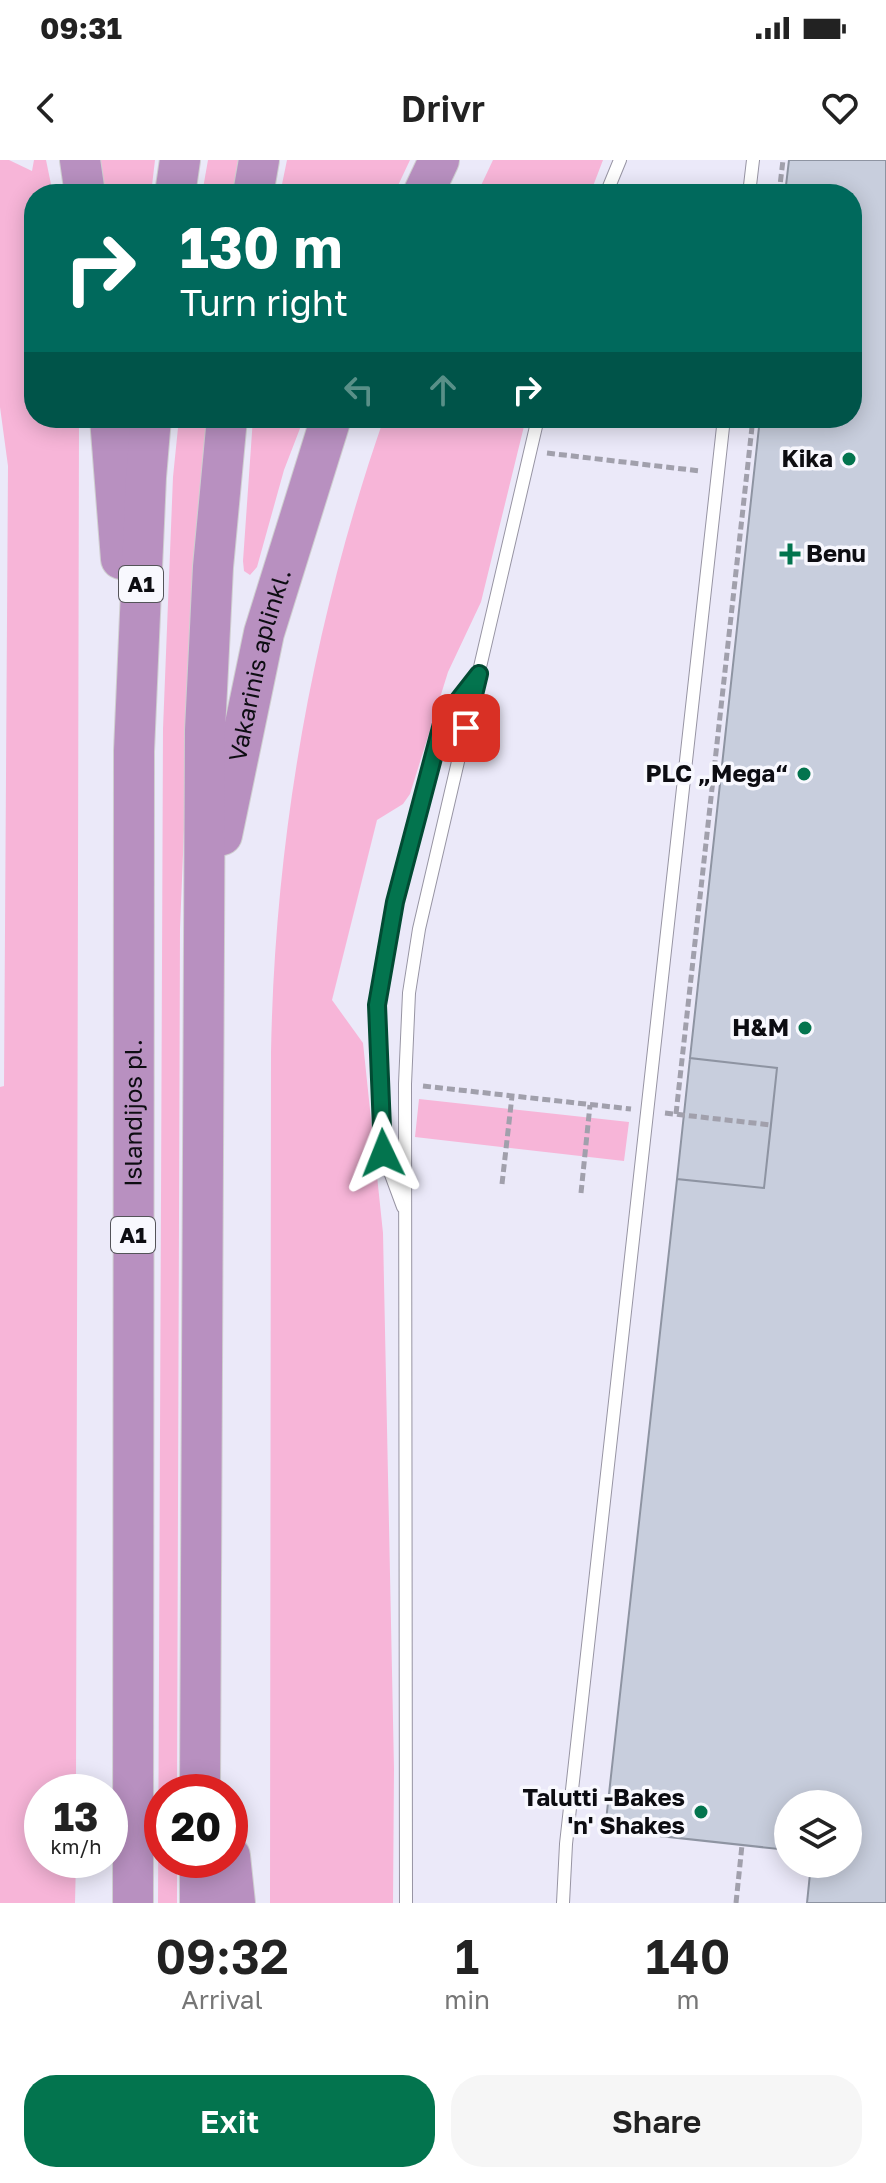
<!DOCTYPE html>
<html lang="en">
<head>
<meta charset="utf-8">
<style>
  body { margin:0; font-family:"Golos Text",sans-serif; background:#f6f6f6; color:#222; height:100vh; display:flex; flex-direction:column; font-size:30px; white-space:nowrap }
  * { box-sizing:border-box; margin:0 }
  p { font-size:26px; color:#767676 }
  .icon { flex:none; width:44px; height:44px; fill:none; stroke:currentColor; stroke-width:2; stroke-linecap:round; stroke-linejoin:round }
  .map { position:relative; height:1743px; overflow:hidden }
  .drawer { display:flex; flex-direction:column; background:#fff; flex:1 }
  .drawer>* { flex:none }
  .top-card { position:absolute; left:24px; top:24px; width:838px; height:244px; border-radius:32px; box-shadow:0 4px 20px #0003; background:#00695c; color:#fff; overflow:hidden }
  .buttons { position:absolute; left:774px; top:1630px; display:grid; gap:16px }
  .buttons a { display:grid; place-items:center; width:88px; height:88px; border-radius:50%; background:#fff; box-shadow:0 4px 20px #0003; font-size:40px }
  .speed { position:absolute; left:24px; top:1614px; display:flex; gap:16px; font-size:40px; font-weight:700; text-align:center }
  .speed>* { display:grid; place-content:center; width:104px; height:104px; border-radius:50%; background:#fff; box-shadow:0 4px 20px #0003; line-height:1 }
  .speed small { font-size:20px; font-weight:400 }
  .speed .limit { border:12px solid #d22; background:#fff; color:#111 }
  .pin { position:absolute; display:grid; place-items:center; width:68px; height:68px; color:#fff; margin:-34px; border-radius:16px; box-shadow:0 4px 12px #0006 }
  .me { position:absolute; width:88px; margin:-44px; rotate:358deg; stroke-linejoin:round; filter:drop-shadow(0 0 6px #0008) }
  .turn { display:flex; align-items:center; gap:28px; height:168px; padding:0 24px; font-size:36px }
  .turn .icon { width:104px; height:104px; stroke-width:2.5 }
  .turn b { display:block; font-size:56px; line-height:68px }
  .lanes { display:flex; align-items:center; height:76px; padding:0 24px; background:#0003; justify-content:center; gap:40px; direction:ltr }
  .lanes .off { opacity:.35 }
  .eta { display:flex; justify-content:space-evenly; align-items:center; height:136px; text-align:center }
  .eta b { font-size:48px; font-weight:600; line-height:56px }
  .cta { display:flex; gap:16px; margin-top:auto; padding:16px 24px }
  .cta a { flex:1; height:92px; border-radius:32px; background:#03744e; color:#fff; font-size:32px; font-weight:600; line-height:92px; text-align:center }
  .cta a+a { background:#f6f6f6; color:#222 }
  .status { display:flex; justify-content:space-between; align-items:center; height:56px; padding:0 40px; background:#fff; direction:ltr }
  .status svg { height:22px; fill:currentColor }
  header { display:flex; justify-content:space-between; align-items:center; height:104px; padding:0 24px; background:#fff; font-size:36px; font-weight:600 }
  .map>svg:first-child { display:block }
  .green { fill:#f7b5d8 }
  .building { fill:#c8cedd; stroke:#8e94a2; stroke-width:2 }
  .lines { fill:none; stroke-linecap:round; stroke-linejoin:round }
  .service-casing { stroke:#9794a3; stroke-width:14 }
  .trunk-casing { stroke:#cfcfd0; stroke-width:42 }
  .path { stroke:#a1a0ac; stroke-width:5; stroke-dasharray:8 4; stroke-linecap:butt }
  .service { stroke:#fff; stroke-width:12 }
  .trunk { stroke:#b890c0; stroke-width:40 }
  .route-casing { stroke:#024b33; stroke-width:20 }
  .route { stroke:#03744e; stroke-width:14 }
  .poi-dot { fill:#03744e; stroke:#f8f8fe; stroke-width:3 }
  .labels { text-anchor:middle; stroke-width:7; stroke-linejoin:round; paint-order:stroke }
  .shield { fill:#f8f8fe; stroke:#545459; stroke-width:2 }
  .shield-label { font-size:22px; font-weight:bold; fill:#0d0d12 }
  .poi-label { font-size:24px; font-weight:bold; fill:#0d0d12; stroke:#f8f8fe; text-anchor:end }
  .street-label { font-size:24px; fill:#0d0d12; stroke:#f8f8fe }
</style>
</head>
<body>
<div class="status"><b>09:31</b><svg viewBox="0 0 49 12"><path d="M0 12V9h3v3zM5 12V6h3v6zM10 12V3h3v9zM15 12V0h3v12zM26 1h20v11H26zM47 4h2v5h-2z"/></svg></div>
<header><svg class="icon" aria-label="back" viewBox="0 0 24 24"><path d="M15 5l-7 7 7 7"/></svg>Drivr<svg class="icon" aria-label="heart" viewBox="0 0 24 24"><path d="M12 20l-8-8c-3-5 5-10 8-4 3-6 11-1 8 4z"/></svg></header>
<div class="map">
<svg width="886" height="1743" viewBox="0 0 886 1743">
  <rect width="100%" height="100%" fill="#ebe9f9"/>
  <path class="green" d="M 0,0 L 9,0 L 32,11 L 34,0 L 46,0 L 53,34 L 34,34 L 34,258 L 79,258 L 76,1632 L 42,1632 L 42,1700 L 76,1700 L 75,1743 L 0,1743 L 0,927 L 4,926 L 8,306 L 0,247 Z
    M 97,0 L 155,0 L 151,34 L 104,34 Z
    M 208,0 L 245,0 L 239,34 L 202,34 Z
    M 287,0 L 410,0 L 394,34 L 280,34 Z
    M 493,0 L 603,0 L 590,34 L 477,34 Z
    M 179,258 L 211,258 L 191,495 L 180,769 L 177,1632 L 162,1632 L 162,1700 L 177,1700 L 177,1743 L 158,1743 L 163,569 L 173,317 Z
    M 253,258 L 304,258 L 284,310 L 257,407 L 250,415 L 244,411 L 243,401 Z
    M 384,258 L 526,258 L 481,442 L 448,512 L 410,634 L 403,644 L 377,660 L 332,840 L 363,883 L 383,1073 L 394,1609 L 393,1743 L 270,1743 L 271,892 C 275,676 313,462 384,258 Z
    M 419,939 L 629,962 L 624,1001 L 415,977 Z"/>
  <path class="building" d="M 789,0 L 886,0 L 886,1743 L 807,1743 L 811,1704 L 848,1704 L 848,1644 L 788,1644 L 788,1690 L 605,1670 L 677,1019 L 764,1028 L 771,965 L 777,908 L 690,898 L 760,258 L 852,258 L 852,34 L 785,34 Z
    M 690,898 L 777,908 L 764,1028 L 677,1019 Z"/>
  <g class="lines">
    <defs>
      <path id="service" d="M 606,34 L 620,0
        M 749,34 L 753,0
        M 403,1047 L 383,993 L 377,845 L 395,742 L 443,560 L 477,517
        M 406,1743 L 405,924 L 409,833 L 419,769 L 538,258
        M 563,1743 L 566,1684 L 724,258"/>
      <g id="trunk">
        <path d="M 80,0 L 85,34"/>
        <path d="M 175,34 L 180,0"/>
        <path d="M 253,34 L 259,0"/>
        <path d="M 423,34 L 439,0"/>
        <path d="M 110,258 L 121,399"/>
        <path id="s1" d="M 222,675 L 264,473 L 331,258"/>
        <path d="M 200,1632 L 205,570 L 213,407 L 227,258"/>
        <path d="M 230,1696 L 235,1743"/>
        <path d="M 200,1700 L 200,1743"/>
        <path id="s2" d="M 133,1743 L 134,591 L 146,317 L 151,258"/>
      </g>
    </defs>
    <use href="#service" class="service-casing"/>
    <use href="#trunk" class="trunk-casing"/>
    <path class="path" d="M 779,34 L 783,0
      M 547,293 L 700,311
      M 423,926 L 631,949
      M 665,953 L 771,965
      M 676,954 L 753,258
      M 502,1024 L 512,936
      M 581,1033 L 590,945
      M 736,1743 L 742,1685"/>
    <use href="#service" class="service"/>
    <use href="#trunk" class="trunk"/>
  </g>
  <g class="lines">
    <defs>
      <path id="route" d="M 383,993 L 377,845 L 395,742 L 443,560 L 479,514 L 466,568"/>
    </defs>
    <use href="#route" class="route-casing"/>
    <use href="#route" class="route"/>
  </g>
  <g class="poi-dot">
    <circle cx="849" cy="299" r="8"/>
    <path d="M786 382h8v8h8v8h-8v8h-8v-8h-8v-8h8z"/>
    <circle cx="804" cy="614" r="8"/>
    <circle cx="805" cy="868" r="8"/>
    <circle cx="701" cy="1652" r="8"/>
  </g>
  <g class="labels">
    <g class="shield">
      <rect x="119" y="406" width="44" height="36" rx="6"/>
      <rect x="111" y="1057" width="44" height="36" rx="6"/>
    </g>
    <g class="shield-label">
      <text x="141" y="432">A1</text>
      <text x="133" y="1083">A1</text>
    </g>
    <g class="poi-label">
      <text x="833" y="307">Kika</text>
      <text x="806" y="402" text-anchor="start">Benu</text>
      <text x="788" y="622">PLC „Mega“</text>
      <text x="789" y="876">H&amp;M</text>
      <text x="685" y="1646">Talutti -Bakes<tspan x="685" dy="28">'n' Shakes</tspan></text>
    </g>
    <g class="street-label">
      <text dy="8" stroke="none"><textPath href="#s1" startOffset="174">Vakarinis aplinkl.</textPath></text>
      <text dy="8" stroke="none"><textPath href="#s2" startOffset="790">Islandijos pl.</textPath></text>
    </g>
  </g>
</svg>
<div class="buttons">
<a><svg class="icon" aria-label="layers" viewBox="0 0 24 24"><path d="M12 4l9 5-9 5-9-5zM3 14l9 5 9-5"/></svg></a>
</div>
<div class="speed"><div>13<small>km/h</small></div><div class="limit">20</div></div>
<div class="pin" style="left:466px;top:568px;background:#d93025"><svg class="icon" aria-label="arrive" viewBox="0 0 24 24"><path d="M6 21V4h12l-3 4 3 4H6"/></svg></div>
<svg class="me" style="left:383px;top:993px" viewBox="-20 -20 40 40"><path d="M0-17L14 15 0 8-14 15z" fill="#03744e" stroke="#fff" stroke-width="4"/></svg>
<div class="top-card">
<div class="turn"><svg class="icon" aria-label="right" viewBox="0 0 24 24"><path d="M7 20v-9h11M14 6l5 5-5 5"/></svg><div><b>130 m</b>Turn right</div></div>
<div class="lanes"><svg class="icon off" aria-label="left" viewBox="0 0 24 24"><path d="M17 20v-9H6M10 6l-5 5 5 5"/></svg><svg class="icon off" aria-label="ahead" viewBox="0 0 24 24"><path d="M12 20V5M6 11l6-6 6 6"/></svg><svg class="icon" aria-label="right" viewBox="0 0 24 24"><path d="M7 20v-9h11M14 6l5 5-5 5"/></svg></div>
</div>
</div>
<section class="drawer">
<div class="eta">
<div><b>09:32</b><p>Arrival</p></div>
<div><b>1</b><p>min</p></div>
<div><b>140</b><p>m</p></div>
</div>
<div class="cta"><a>Exit</a><a>Share</a></div>
</section>
</body>
</html>
